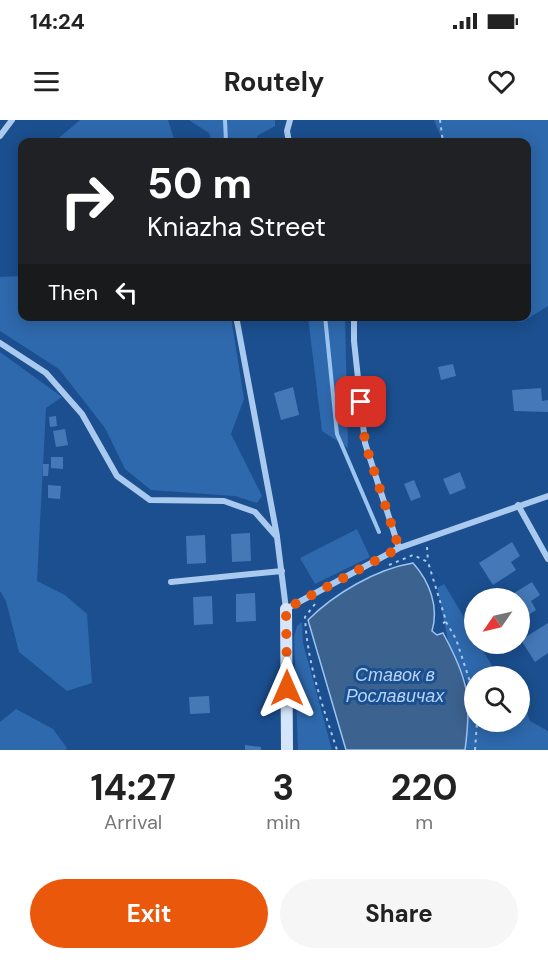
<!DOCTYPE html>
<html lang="en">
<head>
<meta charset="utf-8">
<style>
  body { margin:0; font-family:"DM Sans",sans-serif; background:#f6f6f6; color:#222; height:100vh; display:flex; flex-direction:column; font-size:22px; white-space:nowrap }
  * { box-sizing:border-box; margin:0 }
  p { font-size:20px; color:#767676 }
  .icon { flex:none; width:33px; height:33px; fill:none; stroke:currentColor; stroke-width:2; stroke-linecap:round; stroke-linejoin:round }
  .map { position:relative; height:630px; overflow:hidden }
  .drawer { display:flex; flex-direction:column; background:#fff; flex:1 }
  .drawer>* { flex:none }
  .top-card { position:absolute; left:18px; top:18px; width:513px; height:183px; border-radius:12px; box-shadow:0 3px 15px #0003; background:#202124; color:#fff; overflow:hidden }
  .needle { width:39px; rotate:236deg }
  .fabs { position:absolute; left:464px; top:468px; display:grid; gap:12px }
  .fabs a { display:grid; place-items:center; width:66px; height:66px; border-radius:50%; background:#fff; box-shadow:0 3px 15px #0003; font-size:30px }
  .pin { position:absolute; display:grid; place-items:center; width:51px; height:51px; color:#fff; margin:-26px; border-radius:12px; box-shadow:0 3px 9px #0006 }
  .me { position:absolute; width:66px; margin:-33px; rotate:0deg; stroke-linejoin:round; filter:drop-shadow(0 0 4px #0008) }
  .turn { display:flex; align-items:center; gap:21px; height:126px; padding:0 30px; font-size:27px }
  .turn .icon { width:78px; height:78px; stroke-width:2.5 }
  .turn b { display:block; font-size:42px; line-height:51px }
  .then { display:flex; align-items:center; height:57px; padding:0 30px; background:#0003; gap:12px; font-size:22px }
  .eta { display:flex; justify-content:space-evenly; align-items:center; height:102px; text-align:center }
  .eta b { font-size:36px; font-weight:700; line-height:42px }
  .button { display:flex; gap:12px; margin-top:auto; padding:12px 30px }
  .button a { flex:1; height:69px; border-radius:36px; background:#ea580c; color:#fff; font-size:24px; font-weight:700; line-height:69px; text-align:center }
  .button a+a { background:#f6f6f6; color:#222 }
  .status { display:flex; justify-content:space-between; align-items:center; height:42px; padding:0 30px; background:#fff; direction:ltr }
  .status svg { height:16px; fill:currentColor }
  header { display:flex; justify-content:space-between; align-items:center; height:78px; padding:0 30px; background:#fff; font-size:27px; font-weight:700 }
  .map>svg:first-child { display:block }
  .green { fill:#2e69ad }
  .water { fill:#3c6290; stroke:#9cc4f0; stroke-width:1.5 }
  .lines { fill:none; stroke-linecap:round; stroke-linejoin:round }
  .stream { stroke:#9cc4f0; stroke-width:4 }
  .building { fill:#4478b7 }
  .path { stroke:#a9c9ee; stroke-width:2; stroke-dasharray:3 4.5; stroke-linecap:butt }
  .street { stroke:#a9c9ee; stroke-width:6 }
  .secondary { stroke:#d6e6fa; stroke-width:12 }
  .route { stroke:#ea580c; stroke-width:10; stroke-dasharray:0 18 }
  .labels { text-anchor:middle; stroke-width:6; stroke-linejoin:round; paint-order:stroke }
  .water-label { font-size:18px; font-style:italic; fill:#b5d3f5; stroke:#1b4f8f }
</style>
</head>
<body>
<div class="status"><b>14:24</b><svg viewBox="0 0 49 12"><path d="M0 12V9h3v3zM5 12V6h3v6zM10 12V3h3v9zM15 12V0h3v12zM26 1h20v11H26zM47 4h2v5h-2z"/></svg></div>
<header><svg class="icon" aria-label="menu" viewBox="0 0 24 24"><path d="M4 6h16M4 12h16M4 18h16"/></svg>Routely<svg class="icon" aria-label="heart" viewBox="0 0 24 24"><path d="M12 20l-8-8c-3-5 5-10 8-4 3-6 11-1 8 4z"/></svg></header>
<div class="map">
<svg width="548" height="630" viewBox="0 0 548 630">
  <rect width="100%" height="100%" fill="#1b4f8f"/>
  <path class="green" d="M 80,0 L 168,0 L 175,22 L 54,22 Z
    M 189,0 L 275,0 L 275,6 L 257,16 L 259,22 L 212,22 L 209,13 Z
    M 434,0 L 548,0 L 548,186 L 522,202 L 488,197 L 526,196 L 526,22 L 443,22 Z
    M 22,156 L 22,196 L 231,197 L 244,279 L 231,314 L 262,376 L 257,383 L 235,376 L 151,370 L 125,349 L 105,308 L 59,249 L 0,211 L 0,157 Z
    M 308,197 L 345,197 L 348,328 L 322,311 Z
    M 0,232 L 62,277 L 46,288 L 37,461 L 65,475 L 87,494 L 92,563 L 67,571 L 19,532 L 6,481 L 0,471 Z
    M 357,409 L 370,437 L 315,464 L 300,438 Z
    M 444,464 L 474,514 L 474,524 L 479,524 L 498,556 L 474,556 L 474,602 L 519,602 L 519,571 L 530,601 L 548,611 L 548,630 L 465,630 L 468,604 L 467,563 L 449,525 L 437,468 Z
    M 302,502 L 303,523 L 332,630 L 298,630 L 294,517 L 297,506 Z
    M 16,589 L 53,609 L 67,628 L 65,630 L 0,630 L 0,602 Z"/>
  <path class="water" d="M 413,443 C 430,462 439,487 432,511 L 437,515 L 443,513 C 468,559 472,578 465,630 L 346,630 L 308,500 C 334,474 376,449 413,443 Z"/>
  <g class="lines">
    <path class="stream" d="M 225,0 L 226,22
      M 325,196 L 337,314 L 379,412"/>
  </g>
  <path class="building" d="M 453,244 L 456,256 L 441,260 L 438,247 Z
    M 293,267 L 299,295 L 281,300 L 274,273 Z
    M 541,268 L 542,281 L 548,280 L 548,292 L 514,291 L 512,270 Z
    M 56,296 L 57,306 L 50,307 L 49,297 Z
    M 65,309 L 68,325 L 56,327 L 53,311 Z
    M 51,337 L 63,337 L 63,349 L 51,348 Z
    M 43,344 L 49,344 L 48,356 L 43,356 Z
    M 460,352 L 466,368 L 450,375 L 443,359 Z
    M 414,360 L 421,377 L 411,381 L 404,364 Z
    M 48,365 L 61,366 L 60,379 L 48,378 Z
    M 250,413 L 251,441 L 232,442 L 231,414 Z
    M 205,415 L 206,443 L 187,444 L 186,416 Z
    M 512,422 L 520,436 L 511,442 L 516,450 L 493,465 L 479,443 Z
    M 532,462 L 540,475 L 531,481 L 536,490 L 519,501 L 519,478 L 506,478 Z
    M 255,473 L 256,501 L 236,502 L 236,474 Z
    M 212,476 L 213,504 L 194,505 L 193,477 Z
    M 548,503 L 548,533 L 535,542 L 521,520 Z
    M 209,576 L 210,593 L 190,594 L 189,577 Z
    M 245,625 L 261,627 L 261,630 L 245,630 Z"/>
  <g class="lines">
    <path class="path" d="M 440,0 L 443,22
      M 427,427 L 428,442
      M 389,445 L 413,435 L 428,442 L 446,501 L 441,505
      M 315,484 L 305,497 C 307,543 323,587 337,630
      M 446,502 L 456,519 L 474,574
      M 475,630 L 477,602"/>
    <path class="street" d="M 0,16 L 12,0
      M 289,22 L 287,11 L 290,0
      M 236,196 L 277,416
      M 354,196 L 354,221 L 365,323 L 399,428
      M 0,223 L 46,253 L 82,294 L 117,356 L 150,380 L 224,381 L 255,392 L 277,417 L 286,489 L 399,428 L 548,376
      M 518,385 L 548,439
      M 171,462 L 282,451"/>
    <path class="secondary" d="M 286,489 L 287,630"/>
  </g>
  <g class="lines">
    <path class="route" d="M 287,568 L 286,489 L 399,428 L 365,323 L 361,282"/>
  </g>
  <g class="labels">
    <g class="water-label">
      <text x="395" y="561">Ставок в<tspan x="395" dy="21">Рославичах</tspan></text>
    </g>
  </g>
</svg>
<div class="fabs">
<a><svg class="needle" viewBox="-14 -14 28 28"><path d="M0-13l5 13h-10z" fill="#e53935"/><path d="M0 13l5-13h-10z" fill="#767676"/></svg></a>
<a><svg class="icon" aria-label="search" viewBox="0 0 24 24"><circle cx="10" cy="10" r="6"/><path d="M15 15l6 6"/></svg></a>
</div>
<div class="pin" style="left:361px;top:282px;background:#d93025"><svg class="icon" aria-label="arrive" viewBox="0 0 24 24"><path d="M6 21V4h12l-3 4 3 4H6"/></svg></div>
<svg class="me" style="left:287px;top:568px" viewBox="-20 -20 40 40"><path d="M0-17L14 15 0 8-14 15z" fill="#ea580c" stroke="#fff" stroke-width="4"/></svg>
<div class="top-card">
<div class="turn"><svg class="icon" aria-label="right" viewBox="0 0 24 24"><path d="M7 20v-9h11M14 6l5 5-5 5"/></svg><div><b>50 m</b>Kniazha Street</div></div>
<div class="then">Then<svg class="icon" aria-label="left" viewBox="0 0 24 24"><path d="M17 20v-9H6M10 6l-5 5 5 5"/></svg></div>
</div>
</div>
<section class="drawer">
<div class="eta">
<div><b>14:27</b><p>Arrival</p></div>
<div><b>3</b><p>min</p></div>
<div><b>220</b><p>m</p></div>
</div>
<div class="button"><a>Exit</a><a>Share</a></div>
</section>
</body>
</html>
